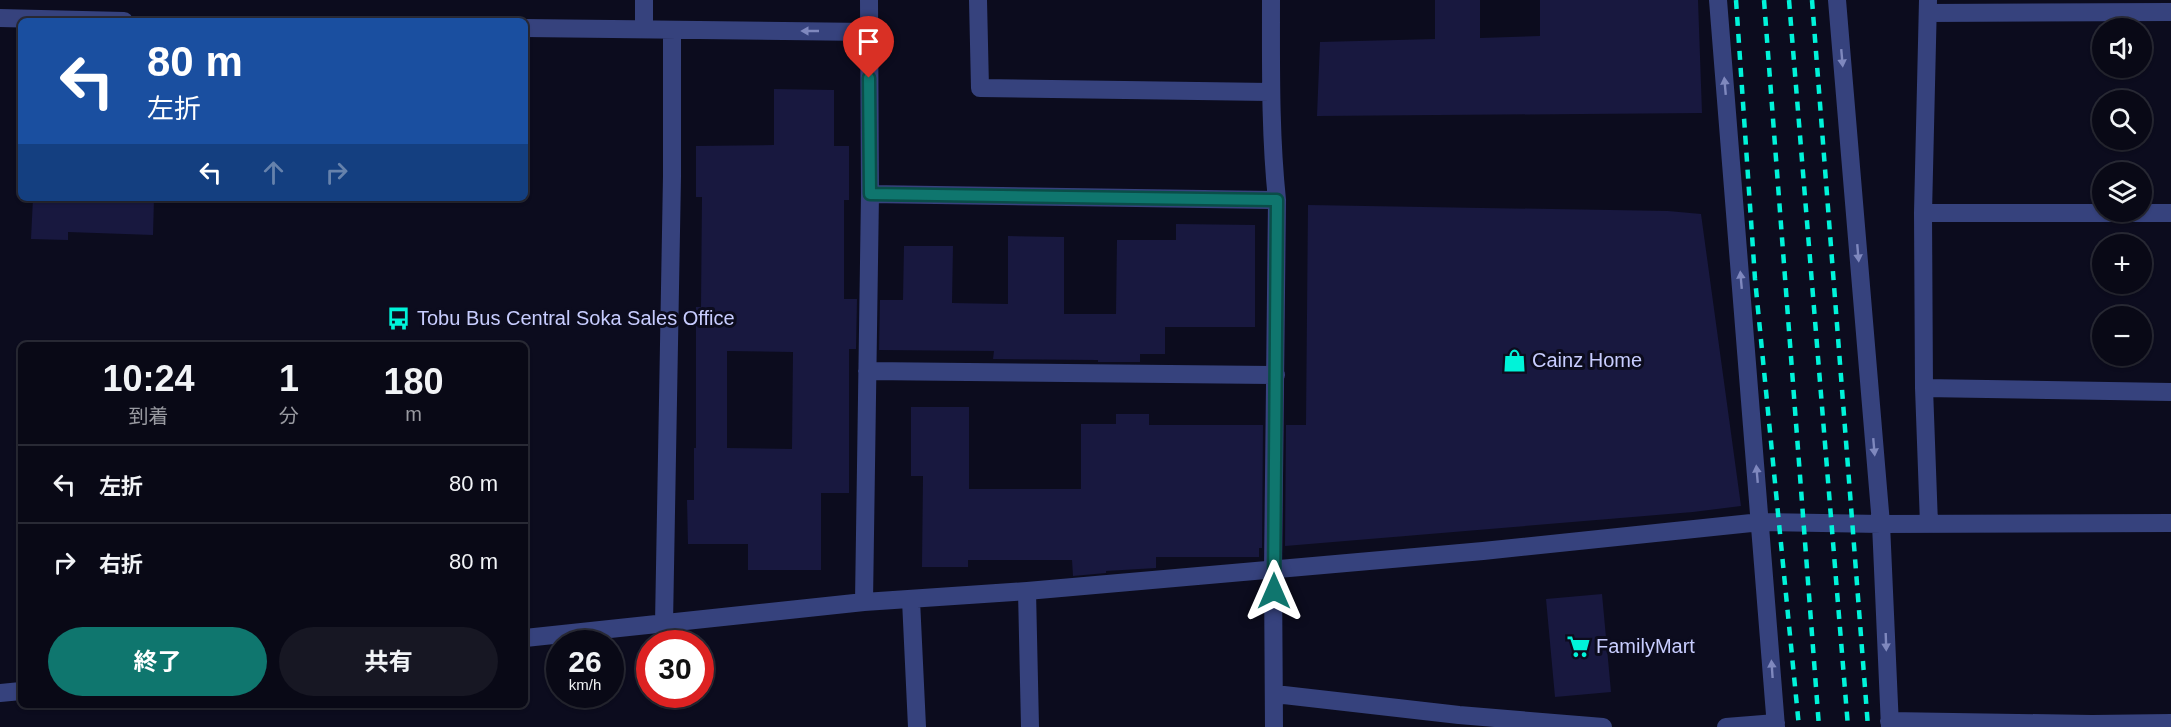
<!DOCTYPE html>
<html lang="ja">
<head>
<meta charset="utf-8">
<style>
  body { margin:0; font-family:Helvetica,"Noto Sans JP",sans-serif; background:#171723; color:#f1f3f6; height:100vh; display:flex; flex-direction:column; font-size:22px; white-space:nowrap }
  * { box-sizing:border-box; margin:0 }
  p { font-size:20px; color:#999aa1 }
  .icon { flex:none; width:33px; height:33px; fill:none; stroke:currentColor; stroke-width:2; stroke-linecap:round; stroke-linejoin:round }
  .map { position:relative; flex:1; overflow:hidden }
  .sheet { position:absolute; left:18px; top:342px; width:510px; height:366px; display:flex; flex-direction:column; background:#090916; border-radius:9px; box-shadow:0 2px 4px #0004,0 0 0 2px #292a35 }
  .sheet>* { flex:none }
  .banner { position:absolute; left:18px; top:18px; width:510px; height:183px; border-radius:9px; box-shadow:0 2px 4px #0004,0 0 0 2px #292a35; background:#1a4fa0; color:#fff; overflow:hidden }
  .controls { position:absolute; left:2092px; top:18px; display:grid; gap:12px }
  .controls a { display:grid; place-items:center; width:60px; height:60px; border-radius:50%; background:#090916; box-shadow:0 2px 4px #0004,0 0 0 2px #292a35; font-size:30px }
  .speed { position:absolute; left:546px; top:630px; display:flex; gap:12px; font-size:30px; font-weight:700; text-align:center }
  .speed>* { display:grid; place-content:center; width:78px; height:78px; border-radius:50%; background:#090916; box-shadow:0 2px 4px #0004,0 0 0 2px #292a35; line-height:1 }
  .speed small { font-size:15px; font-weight:400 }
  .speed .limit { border:9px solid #d22; background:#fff; color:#111 }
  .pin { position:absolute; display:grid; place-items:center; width:51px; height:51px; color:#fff; margin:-62px -26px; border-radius:50% 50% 50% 0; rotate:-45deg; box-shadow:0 0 6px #0007 }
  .pin .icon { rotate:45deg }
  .me { position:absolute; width:66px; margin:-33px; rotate:0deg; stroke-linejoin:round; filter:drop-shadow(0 0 4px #0008) }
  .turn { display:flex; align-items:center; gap:21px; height:126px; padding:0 30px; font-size:27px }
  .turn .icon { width:78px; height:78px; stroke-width:2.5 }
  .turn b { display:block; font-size:42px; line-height:51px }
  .lanes { display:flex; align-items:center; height:57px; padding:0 30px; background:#0003; justify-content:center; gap:30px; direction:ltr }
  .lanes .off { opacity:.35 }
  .eta { display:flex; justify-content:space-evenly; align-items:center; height:102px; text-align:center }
  .eta b { font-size:36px; font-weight:700; line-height:42px }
  .action { display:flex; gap:12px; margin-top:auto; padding:12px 30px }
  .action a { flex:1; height:69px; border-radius:36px; background:#0f766e; color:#fff; font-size:24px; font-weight:700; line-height:69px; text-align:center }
  .action a+a { background:#171723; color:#f1f3f6 }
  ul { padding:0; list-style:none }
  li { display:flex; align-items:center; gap:18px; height:78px; padding:0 30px; border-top:2px solid #292a35 }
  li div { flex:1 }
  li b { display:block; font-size:22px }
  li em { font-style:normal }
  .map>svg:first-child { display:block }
  .building { fill:#18183f; fill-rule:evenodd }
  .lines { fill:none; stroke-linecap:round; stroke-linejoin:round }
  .minor { stroke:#36427d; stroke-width:18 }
  .rail { stroke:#00f3d9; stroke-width:4.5; stroke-dasharray:9 8; stroke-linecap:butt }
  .oneway { fill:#7f88be }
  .route-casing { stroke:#0a4d48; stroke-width:15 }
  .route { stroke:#0f766e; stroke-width:10 }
  .labels { text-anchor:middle; stroke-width:6; stroke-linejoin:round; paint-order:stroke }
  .poi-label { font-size:20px; fill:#c8cdff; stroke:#0c0c1e; text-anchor:start }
</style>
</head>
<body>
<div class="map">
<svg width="2171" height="727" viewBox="0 0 2171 727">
  <rect width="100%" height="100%" fill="#0c0c1e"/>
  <path class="building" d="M 1435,0 L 1480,0 L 1480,38 L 1540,36 L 1540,0 L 1698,0 L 1702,113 L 1317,116 L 1320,42 L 1435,39 Z
    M 774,89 L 834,90 L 834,146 L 849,146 L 849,200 L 844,200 L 844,299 L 857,299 L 856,349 L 849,349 L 849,493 L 821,493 L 821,570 L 748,570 L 748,544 L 688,544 L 687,500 L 694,500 L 694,448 L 696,448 L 696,307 L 701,307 L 702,197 L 696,197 L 696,146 L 774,145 ZM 727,351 L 793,352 L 792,449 L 727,448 Z
    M 33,198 L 154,198 L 153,235 L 68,232 L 68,240 L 31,239 Z
    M 1308,205 L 1668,211 L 1701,214 L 1741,506 L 1693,512 L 1285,546 L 1286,425 L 1306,425 Z
    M 1176,224 L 1255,225 L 1255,327 L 1165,327 L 1165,354 L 1140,354 L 1140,362 L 1098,362 L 1098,360 L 993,359 L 994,351 L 879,350 L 880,300 L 903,300 L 904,246 L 953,246 L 952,303 L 1008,304 L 1008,236 L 1064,237 L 1064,314 L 1116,314 L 1117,240 L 1176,240 Z
    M 911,407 L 969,407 L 969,489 L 1081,489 L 1081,424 L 1116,424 L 1116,414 L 1149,414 L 1149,425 L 1263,425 L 1262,548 L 1259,548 L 1259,557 L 1156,557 L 1156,568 L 1106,571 L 1106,573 L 1073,576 L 1072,560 L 968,560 L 968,567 L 922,567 L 923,476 L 911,476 Z
    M 1602,594 L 1611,692 L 1555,697 L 1546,599 Z"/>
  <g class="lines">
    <path class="minor" d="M 978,0 L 980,88 L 1270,92
      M 1271,0 C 1271,67 1270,133 1277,200 L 1273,570 L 1274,727
      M 1718,0 L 1776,727
      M 1837,0 L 1881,524 L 1890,727
      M 1928,0 L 1923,213 L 1924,388 L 1929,524
      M 1928,13 L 2171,12
      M 0,18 L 124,21
      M 525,28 L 869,32
      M 644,28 L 644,0
      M 870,194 L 1277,200
      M 1923,213 L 2171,213
      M 867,371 L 1276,375
      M 1924,388 L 2171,392
      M 1027,591 L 1030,727
      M 911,600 L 917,727
      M 864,602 L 870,194 L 869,0
      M 664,624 L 672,176 L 672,30
      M 525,638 L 864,602 L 1027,591 L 1483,551 L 1761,522 L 1881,524 L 2171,523
      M 0,693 L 21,691
      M 1275,694 L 1459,715 L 1603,727
      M 1889,721 L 2092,724 L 2171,723
      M 1726,727 L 1776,723"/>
    <path class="rail" d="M 1736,0 L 1755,279 L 1799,727
      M 1764,0 L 1819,727
      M 1789,0 L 1848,727
      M 1812,0 L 1868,727"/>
  </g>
  <defs><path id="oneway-solid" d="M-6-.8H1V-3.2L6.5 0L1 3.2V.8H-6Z" transform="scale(1.5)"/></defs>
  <g class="oneway">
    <use href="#oneway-solid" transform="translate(810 31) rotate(-180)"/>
    <use href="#oneway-solid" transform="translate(1842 58) rotate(85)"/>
    <use href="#oneway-solid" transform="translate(1725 86) rotate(-95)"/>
    <use href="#oneway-solid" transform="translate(1858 253) rotate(85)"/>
    <use href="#oneway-solid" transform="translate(1741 280) rotate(-95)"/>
    <use href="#oneway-solid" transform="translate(1874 447) rotate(85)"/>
    <use href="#oneway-solid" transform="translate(1757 474) rotate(-95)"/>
    <use href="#oneway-solid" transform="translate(1886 642) rotate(88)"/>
    <use href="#oneway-solid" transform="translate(1772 669) rotate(-94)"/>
  </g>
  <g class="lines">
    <defs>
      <path id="route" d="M 869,78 L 870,194 L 1277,200 L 1274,591"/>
    </defs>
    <use href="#route" class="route-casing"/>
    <use href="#route" class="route"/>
  </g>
  <defs>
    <symbol id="bus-bare" viewBox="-9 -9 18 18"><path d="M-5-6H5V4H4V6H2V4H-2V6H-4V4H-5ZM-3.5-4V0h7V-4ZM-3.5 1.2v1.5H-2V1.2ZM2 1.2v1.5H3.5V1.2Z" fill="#00f3d9" stroke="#0c0c1e" stroke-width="2.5" paint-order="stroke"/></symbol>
    <symbol id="shop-bare" viewBox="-9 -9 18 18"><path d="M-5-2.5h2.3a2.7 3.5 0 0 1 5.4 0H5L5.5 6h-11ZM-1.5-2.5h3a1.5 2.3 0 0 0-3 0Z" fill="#00f3d9" stroke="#0c0c1e" stroke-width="2.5" paint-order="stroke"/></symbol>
    <symbol id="supermarket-bare" viewBox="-9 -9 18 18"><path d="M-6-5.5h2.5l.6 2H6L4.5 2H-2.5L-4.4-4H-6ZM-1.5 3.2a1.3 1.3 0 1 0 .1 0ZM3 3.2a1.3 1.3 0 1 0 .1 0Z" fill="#00f3d9" stroke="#0c0c1e" stroke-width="2.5" paint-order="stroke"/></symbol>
  </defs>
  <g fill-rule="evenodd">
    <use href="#bus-bare" x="382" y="302" width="33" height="33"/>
    <use href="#shop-bare" x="1498" y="344" width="33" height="33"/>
    <use href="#supermarket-bare" x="1562" y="630" width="33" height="33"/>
  </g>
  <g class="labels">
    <g class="poi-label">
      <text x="417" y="325">Tobu Bus Central Soka Sales Office</text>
      <text x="1532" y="367">Cainz Home</text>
      <text x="1596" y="653">FamilyMart</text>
    </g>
  </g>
</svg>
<div class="controls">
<a><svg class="icon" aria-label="sound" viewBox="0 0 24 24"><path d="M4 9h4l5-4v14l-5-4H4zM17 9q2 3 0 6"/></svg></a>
<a><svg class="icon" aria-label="search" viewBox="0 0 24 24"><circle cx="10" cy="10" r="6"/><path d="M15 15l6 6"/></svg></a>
<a><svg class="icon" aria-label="layers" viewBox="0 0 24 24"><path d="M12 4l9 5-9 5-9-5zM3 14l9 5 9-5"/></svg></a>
<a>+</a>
<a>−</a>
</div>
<div class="speed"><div>26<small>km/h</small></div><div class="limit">30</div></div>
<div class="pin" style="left:869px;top:78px;background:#d93025"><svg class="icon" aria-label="arrive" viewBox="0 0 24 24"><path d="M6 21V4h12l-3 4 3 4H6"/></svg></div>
<svg class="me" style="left:1274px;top:591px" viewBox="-20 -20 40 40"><path d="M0-17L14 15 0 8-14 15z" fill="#0f766e" stroke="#fff" stroke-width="4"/></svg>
<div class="banner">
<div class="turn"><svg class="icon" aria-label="left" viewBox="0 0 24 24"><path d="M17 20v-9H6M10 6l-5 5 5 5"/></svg><div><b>80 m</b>左折</div></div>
<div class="lanes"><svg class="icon" aria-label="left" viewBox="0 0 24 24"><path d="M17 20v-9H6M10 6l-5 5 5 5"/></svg><svg class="icon off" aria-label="ahead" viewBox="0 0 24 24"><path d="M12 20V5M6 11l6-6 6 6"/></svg><svg class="icon off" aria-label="right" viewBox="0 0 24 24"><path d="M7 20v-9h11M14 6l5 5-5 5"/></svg></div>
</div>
<section class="sheet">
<div class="eta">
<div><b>10:24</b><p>到着</p></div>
<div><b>1</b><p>分</p></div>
<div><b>180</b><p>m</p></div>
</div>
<ul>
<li><svg class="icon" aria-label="left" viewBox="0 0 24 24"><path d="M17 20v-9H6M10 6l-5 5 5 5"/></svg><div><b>左折</b></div><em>80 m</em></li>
<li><svg class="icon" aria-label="right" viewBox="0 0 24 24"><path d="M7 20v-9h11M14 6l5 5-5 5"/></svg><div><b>右折</b></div><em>80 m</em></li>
</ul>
<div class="action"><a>終了</a><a>共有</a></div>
</section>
</div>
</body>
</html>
